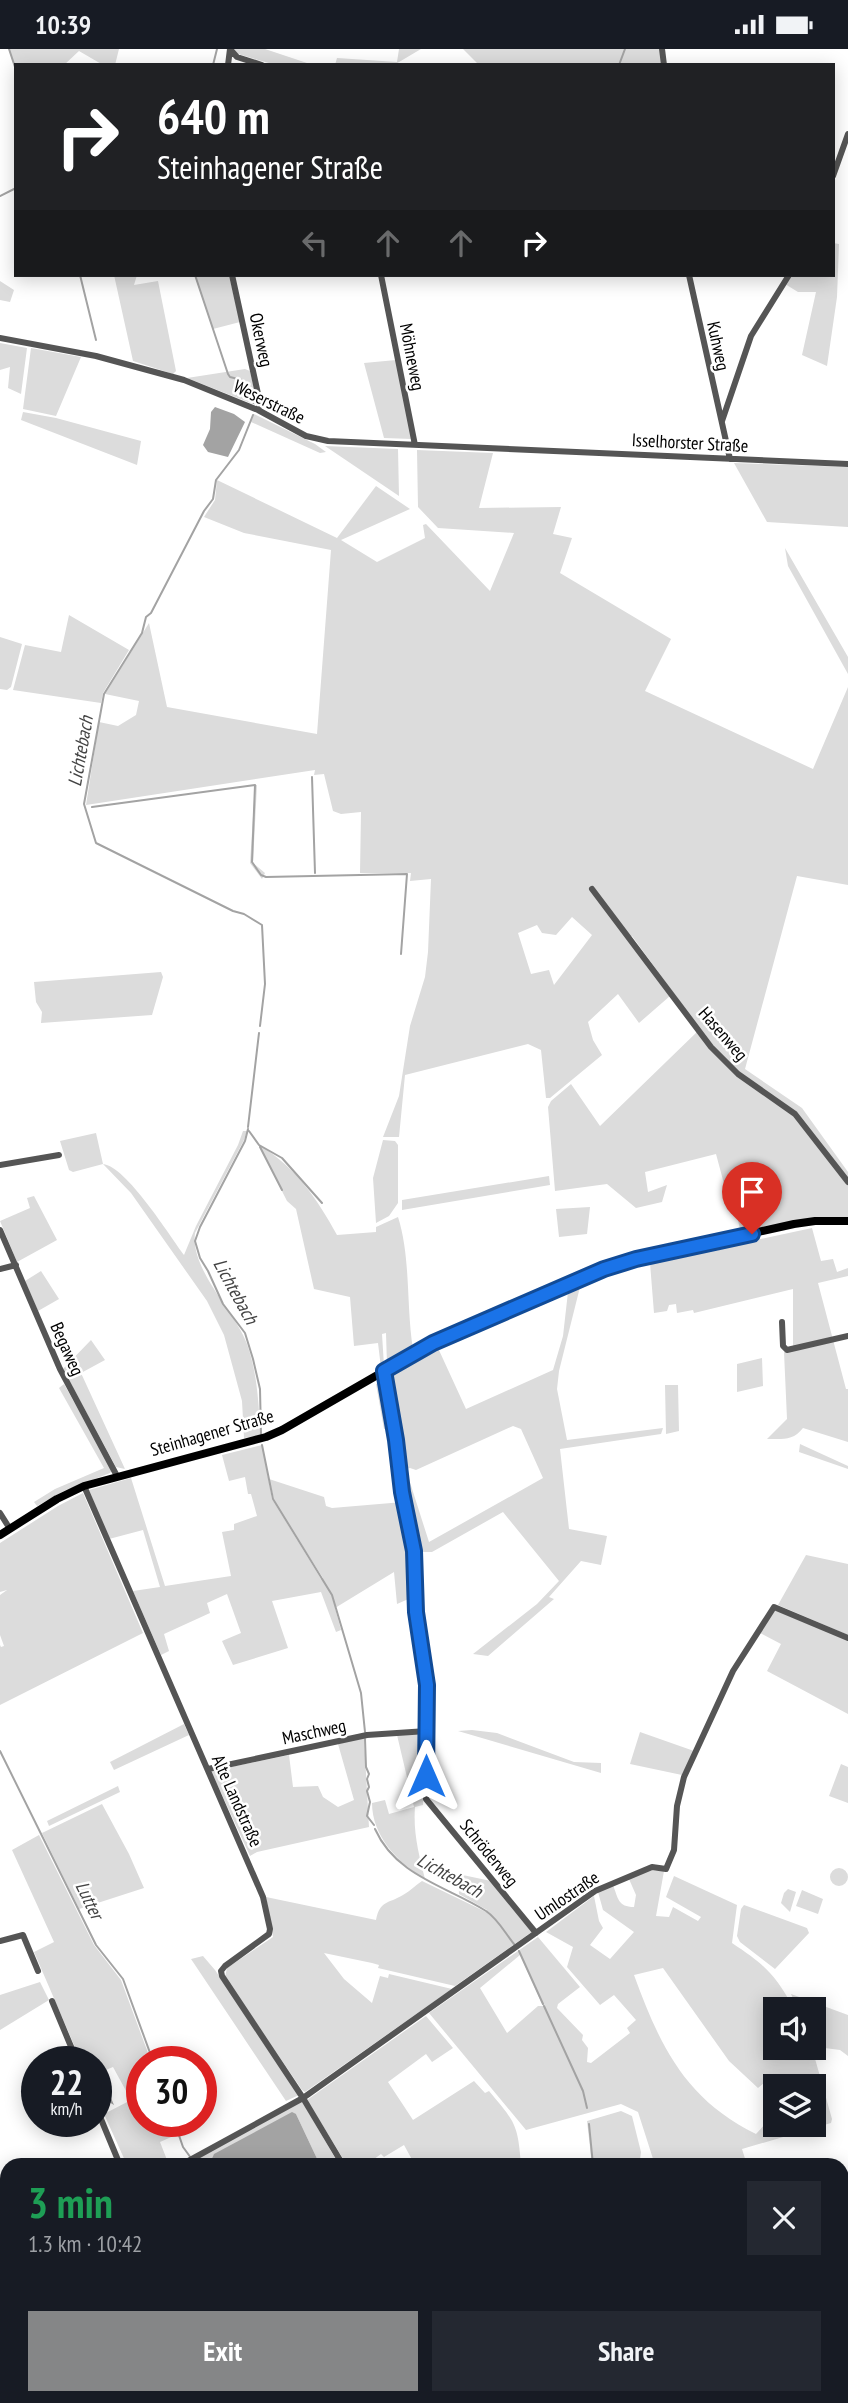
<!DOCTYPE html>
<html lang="en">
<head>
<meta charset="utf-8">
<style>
  body { margin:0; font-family:"PT Sans Narrow",sans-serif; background:#242831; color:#f1f3f6; height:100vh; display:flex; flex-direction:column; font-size:26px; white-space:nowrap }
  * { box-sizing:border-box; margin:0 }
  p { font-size:23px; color:#9ea1a6 }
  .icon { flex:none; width:38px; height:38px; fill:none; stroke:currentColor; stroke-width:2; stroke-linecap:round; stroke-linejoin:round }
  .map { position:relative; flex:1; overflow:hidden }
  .panel { position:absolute; left:0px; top:2109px; width:849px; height:247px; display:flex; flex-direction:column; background:#171b24; border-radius:21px 21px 0 0; box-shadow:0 4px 18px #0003 }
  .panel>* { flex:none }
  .hud { position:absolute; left:14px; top:14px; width:821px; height:214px; border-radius:0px; box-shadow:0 4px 18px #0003; background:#202124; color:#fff; overflow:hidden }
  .buttons { position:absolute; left:763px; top:1948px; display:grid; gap:14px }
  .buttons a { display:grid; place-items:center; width:63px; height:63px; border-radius:0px; background:#171b24; box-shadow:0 4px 18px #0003; font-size:35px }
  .speed { position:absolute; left:21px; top:1997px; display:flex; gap:14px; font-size:35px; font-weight:700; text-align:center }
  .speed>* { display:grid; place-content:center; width:91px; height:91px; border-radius:50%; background:#171b24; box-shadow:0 4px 18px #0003; line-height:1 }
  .speed small { font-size:18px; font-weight:400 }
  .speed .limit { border:10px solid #d22; background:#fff; color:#111 }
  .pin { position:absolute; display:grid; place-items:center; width:60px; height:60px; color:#fff; margin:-72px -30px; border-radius:50% 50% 50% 0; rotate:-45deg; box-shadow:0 0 7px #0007 }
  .pin .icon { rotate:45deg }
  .me { position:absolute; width:77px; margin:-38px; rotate:0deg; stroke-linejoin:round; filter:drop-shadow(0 0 5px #0008) }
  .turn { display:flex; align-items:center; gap:24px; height:147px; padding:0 28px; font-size:32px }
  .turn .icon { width:91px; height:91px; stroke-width:2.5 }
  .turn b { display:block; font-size:49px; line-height:60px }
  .lanes { display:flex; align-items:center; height:66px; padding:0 28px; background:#0003; justify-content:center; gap:35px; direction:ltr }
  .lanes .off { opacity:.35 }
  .round { display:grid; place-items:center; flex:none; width:74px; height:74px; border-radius:0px; background:#242831 }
  .headline { display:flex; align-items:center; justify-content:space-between; height:119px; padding:0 28px }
  h1 { font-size:42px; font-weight:600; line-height:52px; color:#1e9e55 }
  .primary-button { display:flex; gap:14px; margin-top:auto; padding:14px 28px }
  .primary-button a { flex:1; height:80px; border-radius:0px; background:#858687; color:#fff; font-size:28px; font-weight:600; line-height:80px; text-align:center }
  .primary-button a+a { background:#242831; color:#f1f3f6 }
  .status { display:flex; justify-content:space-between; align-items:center; height:49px; padding:0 35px; background:#171b24; direction:ltr }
  .status svg { height:19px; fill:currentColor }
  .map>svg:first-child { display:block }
  .green { fill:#dcdcdc; fill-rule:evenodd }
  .water { fill:#a3a3a3 }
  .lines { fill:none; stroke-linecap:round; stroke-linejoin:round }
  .stream { stroke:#a3a3a3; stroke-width:2 }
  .minor { stroke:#555; stroke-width:6 }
  .major { stroke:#000; stroke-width:8 }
  .highway { stroke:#000; stroke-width:9 }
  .route-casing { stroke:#114b97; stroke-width:18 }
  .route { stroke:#1a73e8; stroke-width:12 }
  .labels { text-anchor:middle; stroke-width:5; stroke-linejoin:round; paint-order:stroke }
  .street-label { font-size:18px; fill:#000; stroke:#fff }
  .water-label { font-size:19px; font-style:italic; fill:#444; stroke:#fff }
</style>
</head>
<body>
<div class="status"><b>10:39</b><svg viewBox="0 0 49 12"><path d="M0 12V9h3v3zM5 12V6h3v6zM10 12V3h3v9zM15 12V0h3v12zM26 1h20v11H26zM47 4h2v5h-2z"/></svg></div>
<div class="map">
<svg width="848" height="2354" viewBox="0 0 848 2354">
  <rect width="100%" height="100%" fill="#fff"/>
  <path class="green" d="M 9,0 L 119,0 L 115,16 L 103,16 L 79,2 L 64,16 L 16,16 L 16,19 Z
    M 234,0 L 265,0 L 313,16 L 276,16 L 238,5 Z
    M 399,0 L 421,0 L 394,16 L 335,16 L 337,9 L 397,13 Z
    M 463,0 L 661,0 L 663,16 L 479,16 Z
    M 833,194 L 839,195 L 837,248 L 827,317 L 802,306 L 816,243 L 798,243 L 785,235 L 791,226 L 833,226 Z
    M 114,226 L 137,226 L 134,236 L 158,232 L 176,322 L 173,325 L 133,312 Z
    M 195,226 L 229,226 L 240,273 L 213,280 Z
    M 0,232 L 14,241 L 10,253 L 0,251 Z
    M 0,294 L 27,299 L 21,345 L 8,339 L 10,318 L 0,321 Z
    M 31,299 L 81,308 L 56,367 L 23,360 Z
    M 396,311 L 412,390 L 384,389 L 364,314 Z
    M 245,320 L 250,322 L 258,357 L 187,329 Z
    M 23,363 L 56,369 L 141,392 L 137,416 L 21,371 Z
    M 254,365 L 315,395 L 326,403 L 320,404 L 251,373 Z
    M 325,397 L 398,400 L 399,447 Z
    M 417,401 L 493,404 L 479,459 L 561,458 L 553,485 L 572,489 L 560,524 L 671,590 L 645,642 L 813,720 L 848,638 L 848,836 L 797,827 L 745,1020 L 802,1059 L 848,1123 L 848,1169 L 809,1170 L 741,1184 L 732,1147 L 734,1146 L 727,1146 L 716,1105 L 645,1123 L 648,1143 L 667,1136 L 662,1153 L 636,1159 L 607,1135 L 555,1142 L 548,1058 L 551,1052 L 571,1035 L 600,1077 L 700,980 L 632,887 L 629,889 L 670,947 L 639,974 L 618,945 L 588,973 L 593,991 L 602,1006 L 550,1049 L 546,1049 L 541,1001 L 528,995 L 405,1026 L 399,1088 L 383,1088 L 399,1047 L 410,977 L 425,928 L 428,903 L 431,830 L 410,832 L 411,824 L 360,824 L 361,763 L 341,765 L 333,762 L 324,725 L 314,726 L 315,721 L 86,756 L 99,673 L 118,677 L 136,666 L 139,652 L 105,645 L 149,574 L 167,658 L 317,685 L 331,501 L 244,484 L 204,468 L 215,451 L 217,431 L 337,489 L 376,437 L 410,460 L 341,491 L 377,513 L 425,489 L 423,476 L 426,475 L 490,542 L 514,484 L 438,479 L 418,458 ZM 572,868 L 592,886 L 554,936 L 549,921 L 531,925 L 518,884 L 537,876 L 542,884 L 556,886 Z
    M 734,414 L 848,418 L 848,478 L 767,473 Z
    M 785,499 L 848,608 L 848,625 L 788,517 Z
    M 69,566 L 129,601 L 103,644 L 101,654 L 13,641 L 25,596 L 61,603 Z
    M 0,588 L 22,595 L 11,638 L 7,641 L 0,640 Z
    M 255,736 L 257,736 L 253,814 L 265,824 L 262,830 L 250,814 Z
    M 161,923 L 163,928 L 152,966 L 41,974 L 42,963 L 36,953 L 34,933 Z
    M 243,1082 L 247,1082 L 244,1091 L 195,1184 C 190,1221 235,1262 247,1295 C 258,1326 258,1354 261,1386 L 244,1389 L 242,1352 L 224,1286 L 207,1252 L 131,1144 L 103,1115 L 73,1123 L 69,1121 L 60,1092 L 96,1084 L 103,1115 C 126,1117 170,1187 184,1206 L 196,1177 L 238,1096 Z
    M 383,1091 L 395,1092 L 398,1096 L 398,1154 L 389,1167 L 376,1174 L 373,1129 Z
    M 261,1097 C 296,1119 318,1151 337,1186 L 376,1183 L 376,1178 L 398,1168 C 411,1209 406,1257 413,1300 L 387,1316 L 386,1284 L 382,1285 L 384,1317 L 381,1319 L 378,1294 L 354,1297 L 350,1248 L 314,1240 L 296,1160 L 287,1152 L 260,1099 Z
    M 549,1127 L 550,1136 L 402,1161 L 402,1151 Z
    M 34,1147 L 57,1191 L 17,1213 L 0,1172 L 30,1159 L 27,1149 Z
    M 590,1158 L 587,1185 L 559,1188 L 556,1160 Z
    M 812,1179 L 821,1212 L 833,1210 L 837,1223 L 848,1219 L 848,1227 L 818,1234 L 846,1340 L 848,1340 L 848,1393 L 803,1379 C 793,1392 782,1390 767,1390 L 787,1370 L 784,1303 L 793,1302 L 793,1240 L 694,1264 L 693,1261 L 677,1264 L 676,1255 L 669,1256 L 667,1262 L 654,1264 L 650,1214 Z
    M 41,1222 L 59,1250 L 38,1262 L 25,1232 Z
    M 580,1238 L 559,1322 L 557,1340 L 567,1391 L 663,1379 L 661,1385 L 560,1400 L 569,1480 L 607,1487 L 601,1516 L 581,1512 L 549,1548 L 554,1550 L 488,1607 L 473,1605 L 537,1555 L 559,1532 L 503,1463 L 432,1503 L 417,1503 L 403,1426 L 407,1424 L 429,1493 L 543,1429 L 521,1380 L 513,1377 L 416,1421 L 410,1419 L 402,1421 L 387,1328 L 438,1299 L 466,1360 L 553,1321 L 563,1287 L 568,1243 Z
    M 91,1291 L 105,1311 L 81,1324 L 125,1420 L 116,1418 L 63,1320 Z
    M 762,1309 L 763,1337 L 737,1343 L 737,1315 Z
    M 382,1331 L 391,1379 L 384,1380 L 376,1335 Z
    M 64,1335 L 112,1421 L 110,1424 L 64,1442 L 37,1457 L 34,1453 L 55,1440 L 104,1419 L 59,1339 Z
    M 665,1336 L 678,1336 L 679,1382 L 666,1385 Z
    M 800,1395 L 848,1417 L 848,1420 L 799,1403 Z
    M 262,1396 L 272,1450 L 321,1530 L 323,1529 L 280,1462 L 274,1450 L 269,1430 L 324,1448 L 326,1457 L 332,1459 L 403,1453 L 411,1501 L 413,1548 L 397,1555 L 394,1523 L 335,1559 L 341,1581 L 336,1583 L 321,1543 L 272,1552 L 288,1599 L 233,1616 L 222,1592 L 241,1584 L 227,1545 L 207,1554 L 210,1564 L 164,1585 L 169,1602 L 161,1606 L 133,1542 L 160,1538 L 143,1481 L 109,1490 L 89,1441 L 131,1429 L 165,1537 L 231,1527 L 222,1483 L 234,1481 L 234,1475 L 257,1467 L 251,1445 L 248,1445 L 245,1428 L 229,1432 L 222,1406 Z
    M 83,1444 L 143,1584 L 0,1656 L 0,1596 L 1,1598 L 4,1597 L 0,1586 L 0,1546 L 7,1541 L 0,1543 L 0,1494 L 58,1457 Z
    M 806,1506 L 848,1515 L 848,1586 L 778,1556 Z
    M 775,1561 L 848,1591 L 848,1665 L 767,1622 L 781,1595 L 760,1584 Z
    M 184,1675 L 189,1686 L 114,1721 L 110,1713 Z
    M 472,1681 L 497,1684 L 574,1713 L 601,1714 L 601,1724 L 458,1682 Z
    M 640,1683 L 694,1702 L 682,1726 L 630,1715 Z
    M 424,1685 L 423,1756 L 415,1758 C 413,1784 419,1806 425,1830 C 398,1814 372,1787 372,1754 L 385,1751 L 389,1765 L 414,1758 L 397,1686 Z
    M 364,1688 L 369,1778 L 257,1803 L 250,1807 L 211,1722 L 289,1706 L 293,1738 L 318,1737 L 323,1748 L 338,1758 L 354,1751 L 338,1695 Z
    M 841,1715 L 848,1718 L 848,1754 L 829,1747 Z
    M 118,1737 L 120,1743 L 49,1777 L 47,1772 Z
    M 102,1755 L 129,1805 L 144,1839 L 79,1860 L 42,1784 Z
    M 39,1786 L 94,1896 L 121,1931 L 151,2012 L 142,2012 L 142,2072 L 173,2072 L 178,2085 L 160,2093 L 169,2116 L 127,2116 L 104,2065 L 131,2051 L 113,2018 L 96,2025 L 96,2012 L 81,2012 L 34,1903 L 54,1893 L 12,1801 Z
    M830 1828a9 9 0 1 1 18 0a9 9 0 1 1-18 0Z
    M 649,1821 L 664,1822 L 656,1867 L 669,1868 L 673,1858 L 698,1872 L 701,1868 L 666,1848 L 674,1827 L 737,1856 L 732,1894 C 765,1916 775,1925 794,1960 L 775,1960 L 775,1998 L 812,1999 L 832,2070 L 831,2074 L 742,2100 L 747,2116 L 655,2116 L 638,2063 L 621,2055 L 526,2081 L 429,1964 L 538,1888 L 580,1938 L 558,1955 L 557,1959 L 583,1986 L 582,1991 L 588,1999 L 587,2013 L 591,2014 L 630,1984 L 627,1979 L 636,1971 L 614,1946 L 600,1956 L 567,1918 L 573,1898 L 546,1883 L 594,1847 L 599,1872 L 603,1879 L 590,1896 L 610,1910 L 634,1883 L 603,1861 L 598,1843 L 613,1836 C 618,1849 618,1858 634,1858 L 636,1846 L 629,1830 ZM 520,1906 L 543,1957 L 538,1957 L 507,1984 L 480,1939 ZM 663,1919 L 729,2012 L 758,2039 L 775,2025 L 785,2037 L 814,2037 L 814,2076 L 775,2076 L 775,2064 L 756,2085 C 685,2050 660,1997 634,1926 Z
    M 458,1825 L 491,1832 L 533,1882 L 455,1937 L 378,1919 L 379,1916 L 372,1914 L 324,1904 L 344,1930 L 372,1954 L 380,1927 L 388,1929 L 389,1925 L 452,1940 L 305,2043 L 302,2041 L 225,1928 L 227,1919 L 273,1888 L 266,1848 L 376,1871 C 380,1851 388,1855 403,1846 C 410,1842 416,1836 422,1832 L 486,1863 L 487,1861 L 459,1845 Z
    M 788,1840 L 796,1843 L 790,1863 L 781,1854 L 784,1844 Z
    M 802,1841 L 823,1850 L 818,1865 L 796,1857 Z
    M 744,1856 L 807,1879 L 809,1884 L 775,1920 L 740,1893 L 737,1887 L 741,1860 Z
    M 203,1907 L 215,1921 L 299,2046 L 286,2052 L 191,1910 Z
    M 40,1933 L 49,1951 L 0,1981 L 0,1946 Z
    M 791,1945 L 848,1966 L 848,2007 L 840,2001 L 817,1998 L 814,1990 L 814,1960 L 798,1960 Z
    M 426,1967 L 453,1999 L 432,2013 L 426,2005 L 388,2033 L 413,2071 L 474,2032 L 485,2044 L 489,2042 C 515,2073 518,2075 521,2116 L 415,2116 L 404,2096 L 384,2108 L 381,2105 L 366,2116 L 347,2116 L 307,2051 Z
    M 302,2052 L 339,2116 L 320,2116 L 296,2065 L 211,2112 L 214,2116 L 203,2116 L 195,2110 Z
    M 621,2062 L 632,2067 L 641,2103 L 640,2111 L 631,2116 L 592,2116 L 587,2072 Z
    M 0,2198 L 7,2210 L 7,2264 L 0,2267 Z
    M 0,2268 L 7,2288 L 7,2348 L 90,2350 L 81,2354 L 0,2354 Z
    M 486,2348 L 494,2354 L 389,2354 L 388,2349 Z
    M 699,2348 L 746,2349 L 761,2354 L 687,2354 Z
    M 760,2349 L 836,2349 L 839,2354 L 774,2354 Z"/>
  <path class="water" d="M 215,358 L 234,365 L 245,373 L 228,408 L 208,403 L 203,396 L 210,380 L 211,363 Z
    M 99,2028 L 102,2028 L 114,2056 L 102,2049 L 96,2036 Z
    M 292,2063 L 296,2065 L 320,2116 L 214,2116 L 211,2112 L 214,2105 Z"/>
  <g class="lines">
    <path class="stream" d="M 9,0 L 16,21
      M 213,16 L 217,0
      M 619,16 L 625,0
      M 0,147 L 16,139
      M 80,226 L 96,291
      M 195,226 L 228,325 L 230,328 L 242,331 L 254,354
      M 253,366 L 239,401 L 216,431 L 213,450 L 204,462 L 151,564 L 146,568 L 142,584 L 104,645 L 84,755 L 96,794 L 233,862 L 244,865 L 262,876 L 265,935 L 260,977
      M 312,728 L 315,824
      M 92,758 L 255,736 L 252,813 L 261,826 L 266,828 L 407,825 L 401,905
      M 248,1078 L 259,984
      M 248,1080 L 245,1092 L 200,1178 L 195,1192 L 200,1209 L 208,1222 L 223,1255 L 245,1284 L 253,1310 L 260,1340 L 261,1385
      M 249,1082 L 259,1096 L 282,1109 L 322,1154
      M 260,1098 L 282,1141
      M 262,1396 L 273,1450 L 332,1546 L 361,1644 L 365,1683
      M 365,1690 L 366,1718 L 369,1725 L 367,1730 L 369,1738 L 367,1742 L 370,1753 L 367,1767 L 374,1776
      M 0,1702 L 96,1896 L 123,1930 L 153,2012
      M 375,1780 C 396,1827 446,1837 486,1862 C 498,1870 505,1884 514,1895
      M 519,1902 L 543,1955
      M 544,1957 L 583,2042 L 587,2059
      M 174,2072 L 183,2098 L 191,2109
      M 589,2075 L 593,2116
      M 842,2274 L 848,2271
      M 386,2348 L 387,2354
      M 684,2352 L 694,2348"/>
    <path class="minor" d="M 230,0 L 237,8 L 262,16
      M 662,0 L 664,16
      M 228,16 L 230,0
      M 833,127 L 848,85
      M 232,226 L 260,354 L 258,361
      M 381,226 L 415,396
      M 689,226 L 730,410
      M 0,289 L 96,307 L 184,331 L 258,361 L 306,387 L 328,392 L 848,415
      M 722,372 L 751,287 L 789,226
      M 592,840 L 711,998 L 738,1025 L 795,1065 L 848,1133
      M 0,1116 L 59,1106
      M 0,1181 L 60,1320 L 117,1427
      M 0,1220 L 16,1216
      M 782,1273 L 783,1297 L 787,1301 L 848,1287
      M 384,1322 L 396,1391 L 402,1443 L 414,1502 L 416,1563 L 427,1636 L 426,1750 L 536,1884
      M 84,1437 L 263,1848 L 270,1880 L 269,1885 L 225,1917 L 221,1922 L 222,1927 L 303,2049 L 343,2116
      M 0,1464 L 10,1480
      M 208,1720 L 367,1686 L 427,1682
      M 0,1892 L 23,1886 L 38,1922
      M 52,1952 L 77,2012
      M 96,2058 L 120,2116
      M 181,2116 L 303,2049 L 595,1842 L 652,1818 L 666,1820 L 674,1801 L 677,1757 L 684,1728 L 733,1622 L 774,1558 L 848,1589
      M 0,2155 L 7,2153
      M 158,2348 L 159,2354"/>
    <path class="major" d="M 0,1486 L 57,1450 L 84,1437 L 266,1388 L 282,1381 L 433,1294 L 604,1220 L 636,1210 L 794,1175 L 815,1172 L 848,1172
      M 0,2186 L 7,2198
      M 98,2348 L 101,2354"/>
    <path class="highway" d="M 842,2246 L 848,2243
      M 842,2256 L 848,2253
      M 631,2354 L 643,2348
      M 650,2354 L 661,2348"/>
  </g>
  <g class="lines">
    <defs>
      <path id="route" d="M 426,1727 L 427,1636 L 416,1563 L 414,1502 L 402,1443 L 396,1391 L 384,1322 L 433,1294 L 604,1220 L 636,1210 L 752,1185"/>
    </defs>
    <use href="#route" class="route-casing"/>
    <use href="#route" class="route"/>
  </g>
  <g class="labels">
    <g class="street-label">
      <text transform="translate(261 291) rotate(78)" y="6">Okerweg</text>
      <text transform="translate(718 297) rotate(78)" y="6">Kuhweg</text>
      <text transform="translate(412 308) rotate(79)" y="6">Möhneweg</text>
      <text transform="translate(269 353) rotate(26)" y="6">Weserstraße</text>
      <text transform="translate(690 394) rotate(3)" y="6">Isselhorster Straße</text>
      <text transform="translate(723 985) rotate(49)" y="6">Hasenweg</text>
      <text transform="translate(67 1300) rotate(66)" y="6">Begaweg</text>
      <text transform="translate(212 1384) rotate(-16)" y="6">Steinhagener Straße</text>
      <text transform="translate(314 1683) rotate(-12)" y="6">Maschweg</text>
      <text transform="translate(237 1752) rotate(66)" y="6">Alte Landstraße</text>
      <text transform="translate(489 1804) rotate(51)" y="6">Schröderweg</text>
      <text transform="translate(567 1847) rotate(-34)" y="6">Umlostraße</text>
    </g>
    <g class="water-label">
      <text transform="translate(80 702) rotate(-80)" y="7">Lichtebach</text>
      <text transform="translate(236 1242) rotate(61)" y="7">Lichtebach</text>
      <text transform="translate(450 1826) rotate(29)" y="7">Lichtebach</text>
      <text transform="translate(90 1851) rotate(64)" y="7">Lutter</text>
    </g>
  </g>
</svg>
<div class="buttons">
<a><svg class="icon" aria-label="sound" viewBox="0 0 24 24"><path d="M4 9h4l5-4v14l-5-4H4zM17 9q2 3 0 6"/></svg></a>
<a><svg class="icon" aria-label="layers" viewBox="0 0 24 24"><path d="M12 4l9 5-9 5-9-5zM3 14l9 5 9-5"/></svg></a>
</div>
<div class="speed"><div>22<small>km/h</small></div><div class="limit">30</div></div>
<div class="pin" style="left:752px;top:1185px;background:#d93025"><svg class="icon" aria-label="arrive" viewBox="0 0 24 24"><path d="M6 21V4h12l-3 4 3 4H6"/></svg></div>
<svg class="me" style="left:426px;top:1727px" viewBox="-20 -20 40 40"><path d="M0-17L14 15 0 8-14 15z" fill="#1a73e8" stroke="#fff" stroke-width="4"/></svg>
<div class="hud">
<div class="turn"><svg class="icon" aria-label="right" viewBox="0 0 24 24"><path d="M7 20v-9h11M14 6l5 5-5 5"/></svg><div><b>640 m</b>Steinhagener Straße</div></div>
<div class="lanes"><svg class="icon off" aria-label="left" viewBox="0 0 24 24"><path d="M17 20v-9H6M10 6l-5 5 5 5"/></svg><svg class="icon off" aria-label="ahead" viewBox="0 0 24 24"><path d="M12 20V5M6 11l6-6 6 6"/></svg><svg class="icon off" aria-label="ahead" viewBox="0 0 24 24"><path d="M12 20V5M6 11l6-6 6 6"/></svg><svg class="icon" aria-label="right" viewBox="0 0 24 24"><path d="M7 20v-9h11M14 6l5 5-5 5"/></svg></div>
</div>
<section class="panel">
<div class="headline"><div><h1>3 min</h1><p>1.3 km · 10:42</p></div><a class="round"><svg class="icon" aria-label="close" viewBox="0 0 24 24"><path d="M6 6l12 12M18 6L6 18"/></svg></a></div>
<div class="primary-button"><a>Exit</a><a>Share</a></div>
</section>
</div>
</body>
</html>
